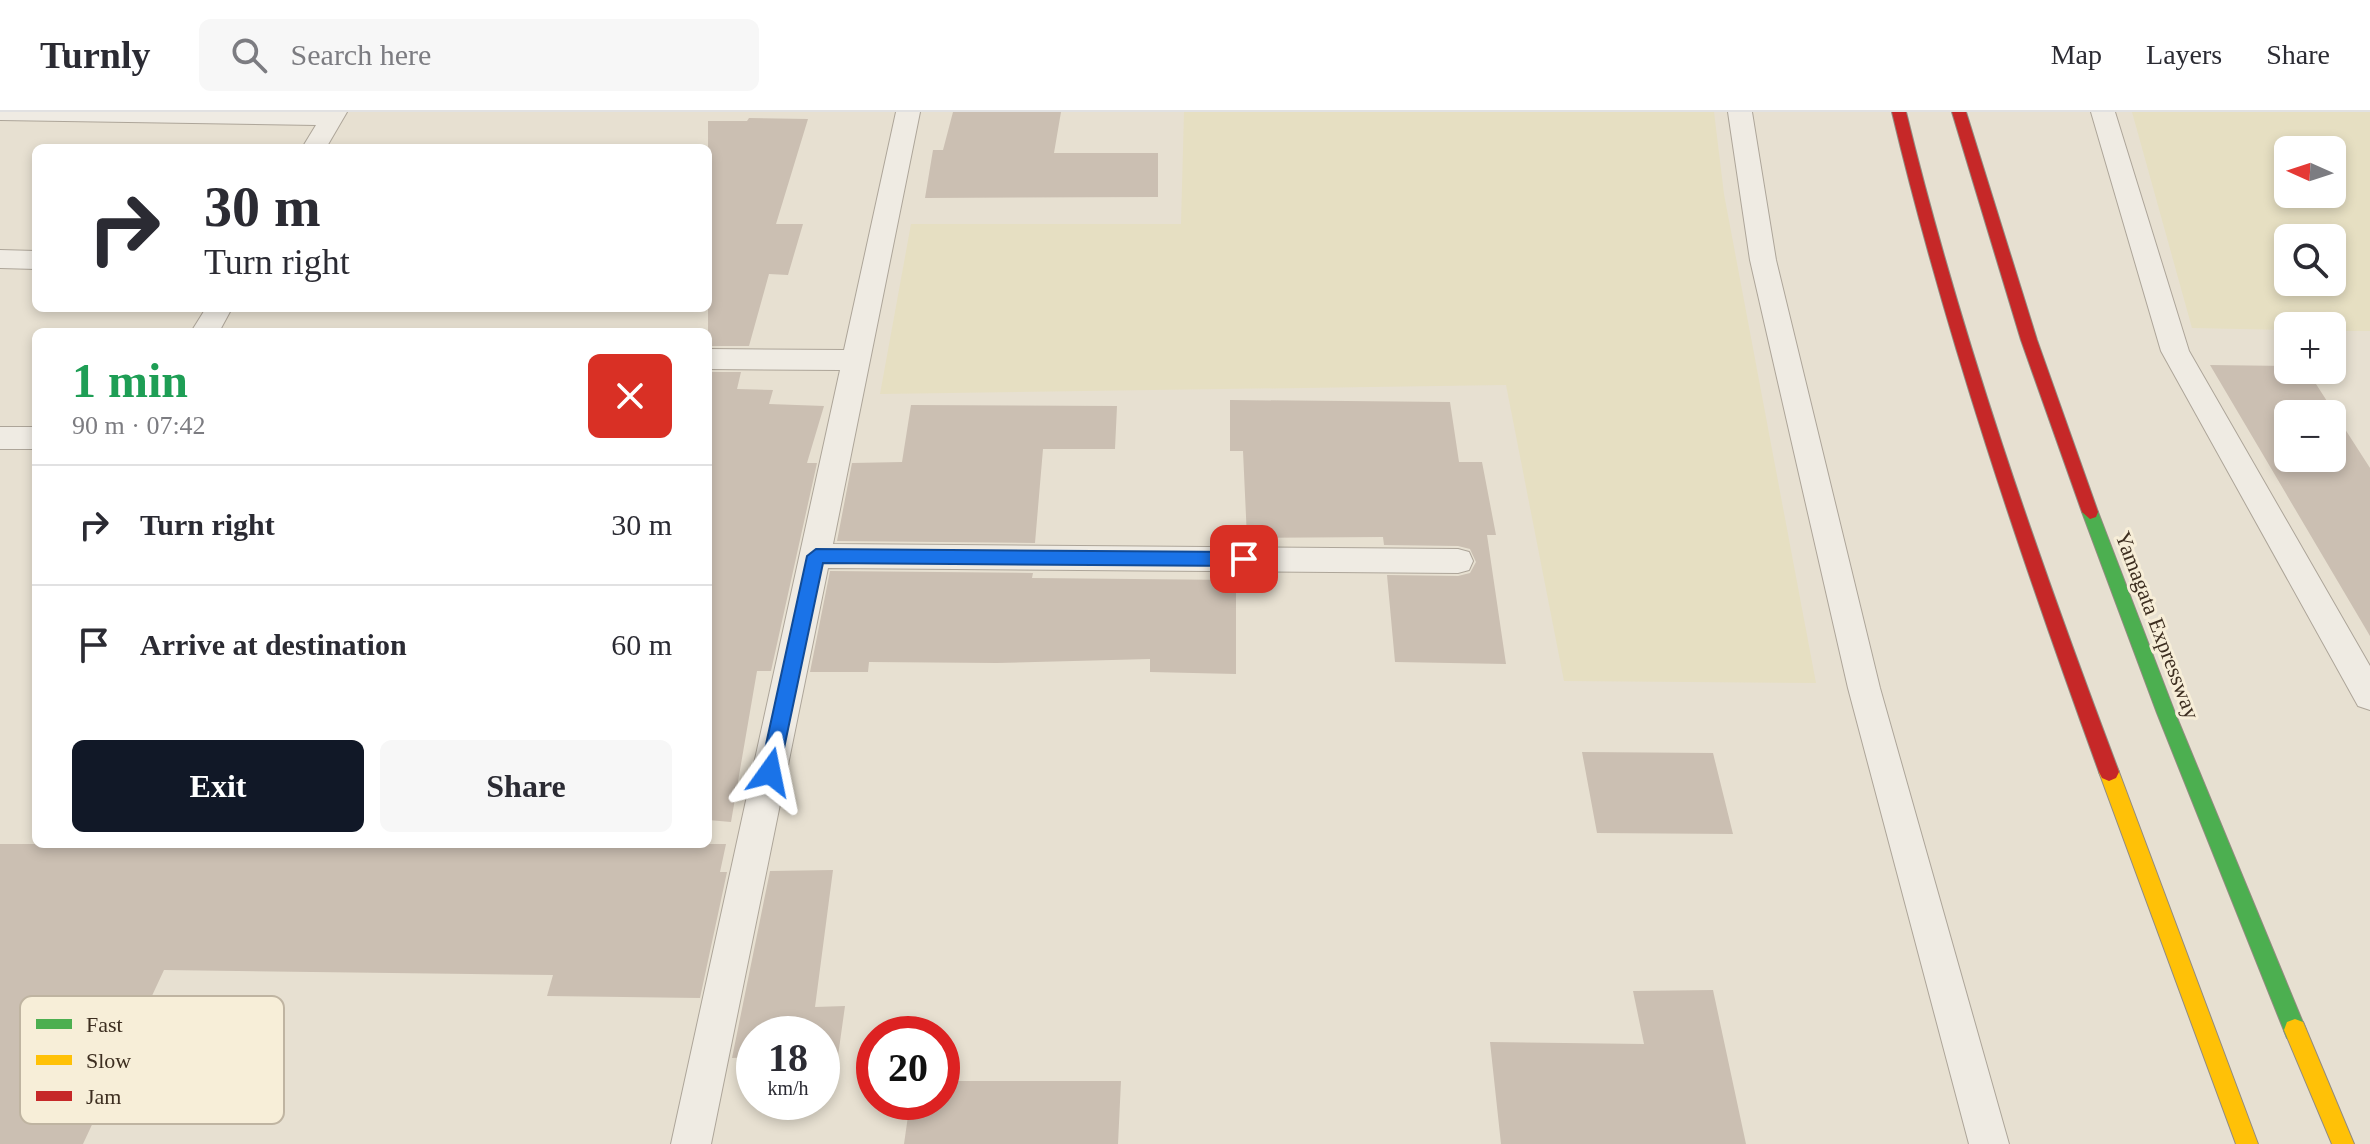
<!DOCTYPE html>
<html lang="en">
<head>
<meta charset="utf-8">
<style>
  body { margin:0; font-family:Georgia,serif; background:#f7f7f7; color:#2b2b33; height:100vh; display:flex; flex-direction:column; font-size:30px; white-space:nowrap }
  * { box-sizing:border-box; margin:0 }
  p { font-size:26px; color:#7c7c81 }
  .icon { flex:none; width:44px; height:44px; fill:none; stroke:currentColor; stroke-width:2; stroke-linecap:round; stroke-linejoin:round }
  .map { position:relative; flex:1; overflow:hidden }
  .details { position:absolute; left:32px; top:216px; width:680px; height:520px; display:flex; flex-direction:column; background:#fff; border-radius:12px; box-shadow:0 4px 12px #0003 }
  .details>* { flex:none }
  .guide { position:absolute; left:32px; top:32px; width:680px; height:168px; border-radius:12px; box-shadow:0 4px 12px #0003; background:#fff; color:#2b2b33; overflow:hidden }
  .needle { width:52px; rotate:273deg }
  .buttons { position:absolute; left:2274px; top:24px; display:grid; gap:16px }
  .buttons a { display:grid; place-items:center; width:72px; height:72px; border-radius:12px; background:#fff; box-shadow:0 4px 12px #0003; font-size:40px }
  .speed { position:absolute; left:736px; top:904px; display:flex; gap:16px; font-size:40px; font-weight:700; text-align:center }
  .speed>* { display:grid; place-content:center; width:104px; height:104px; border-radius:50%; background:#fff; box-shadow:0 4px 12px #0003; line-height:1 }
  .speed small { font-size:20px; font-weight:400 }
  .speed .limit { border:12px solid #d22; background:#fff; color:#111 }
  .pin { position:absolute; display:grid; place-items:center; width:68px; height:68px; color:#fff; margin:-34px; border-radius:16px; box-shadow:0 4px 12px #0006 }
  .me { position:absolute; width:88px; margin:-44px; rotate:12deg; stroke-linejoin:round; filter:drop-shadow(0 0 6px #0008) }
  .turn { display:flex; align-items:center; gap:28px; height:168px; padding:0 40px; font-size:36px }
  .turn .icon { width:104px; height:104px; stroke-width:2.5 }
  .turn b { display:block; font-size:56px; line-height:68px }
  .round { display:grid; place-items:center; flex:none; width:84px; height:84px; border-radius:12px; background:#f7f7f7 }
  .headline { display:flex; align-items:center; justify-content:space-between; height:136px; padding:0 40px }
  h1 { font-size:48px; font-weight:600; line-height:60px; color:#1e9e55 }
  .cta { display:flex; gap:16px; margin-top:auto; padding:16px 40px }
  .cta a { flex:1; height:92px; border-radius:12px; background:#111827; color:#fff; font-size:32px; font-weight:600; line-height:92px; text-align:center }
  .cta a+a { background:#f7f7f7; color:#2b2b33 }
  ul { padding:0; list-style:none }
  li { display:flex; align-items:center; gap:24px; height:120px; padding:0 40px; border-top:2px solid #e1e1e2 }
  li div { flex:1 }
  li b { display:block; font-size:30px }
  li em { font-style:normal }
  header { display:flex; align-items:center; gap:48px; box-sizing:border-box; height:112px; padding:0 40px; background:#fff; border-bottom:2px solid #e1e1e2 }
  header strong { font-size:38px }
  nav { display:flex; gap:44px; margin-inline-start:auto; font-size:28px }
  .search { width:560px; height:72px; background:#f7f7f7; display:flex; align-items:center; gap:20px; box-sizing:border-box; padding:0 28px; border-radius:12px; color:#7c7c81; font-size:30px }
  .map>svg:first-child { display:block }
  .farmland { fill:#e6dfc2; fill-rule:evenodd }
  .building { fill:#cbbfb2; fill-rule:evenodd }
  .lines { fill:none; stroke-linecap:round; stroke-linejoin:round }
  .lane-casing { stroke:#ada599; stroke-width:2 }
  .fast-casing { stroke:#928b80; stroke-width:2 }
  .slow-casing { stroke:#928b80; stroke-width:2 }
  .jam-casing { stroke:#928b80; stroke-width:2 }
  .lane { fill:#efebe3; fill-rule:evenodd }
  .fast { fill:#4caf50; fill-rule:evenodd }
  .slow { fill:#ffc107; fill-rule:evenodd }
  .jam { fill:#c62828; fill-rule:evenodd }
  .route { fill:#1a73e8; stroke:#114b97; stroke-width:2 }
  .labels { text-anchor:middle; stroke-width:6; stroke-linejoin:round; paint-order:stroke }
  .street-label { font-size:22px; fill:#3d2e20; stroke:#f7eed8 }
  .key { fill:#f7eed8; stroke:#bfb4a1; stroke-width:2 }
  .key-label { font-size:22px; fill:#3d2e20 }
</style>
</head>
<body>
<header>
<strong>Turnly</strong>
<div class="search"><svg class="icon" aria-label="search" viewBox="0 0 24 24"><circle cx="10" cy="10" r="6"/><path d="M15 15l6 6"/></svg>Search here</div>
<nav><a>Map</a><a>Layers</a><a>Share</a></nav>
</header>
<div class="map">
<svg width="2370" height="1032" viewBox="0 0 2370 1032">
  <rect width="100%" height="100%" fill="#e7e0d1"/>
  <path class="farmland" d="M 1184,0 L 1714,0 L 1724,82 L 1816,571 L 1564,569 L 1506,273 L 880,282 L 911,112 L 1181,112 Z
    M 2132,0 L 2370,0 L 2370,219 L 2332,219 L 2332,214 L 2288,214 L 2288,218 L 2192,216 ZM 2288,38 L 2332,38 L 2332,82 L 2288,82 ZM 2288,126 L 2332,126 L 2332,170 L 2288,170 Z"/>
  <path class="building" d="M 953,0 L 1061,0 L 1054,41 L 1158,41 L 1158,85 L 925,86 L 933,38 L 943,38 Z
    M 749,6 L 808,7 L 776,112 L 803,112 L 788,163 L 769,162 L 749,234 L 708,234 L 708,9 L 747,9 Z
    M 2210,253 L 2288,254 L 2288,258 L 2307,258 L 2370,356 L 2370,524 ZM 2288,302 L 2332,302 L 2332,346 L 2288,346 Z
    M 708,260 L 741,260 L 737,277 L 773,278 L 769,292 L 824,294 L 807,351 L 817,351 L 771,559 L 757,559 L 731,710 L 708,708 Z
    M 1230,288 L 1450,290 L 1459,350 L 1482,350 L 1496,423 L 1487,423 L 1506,552 L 1395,550 L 1387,463 L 1458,464 L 1470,461 L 1476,450 L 1470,437 L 1458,434 L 1384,433 L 1383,425 L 1247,426 L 1243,339 L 1230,339 Z
    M 911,293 L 1117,294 L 1115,337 L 1043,337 L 1035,431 L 837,429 L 852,351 L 902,350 Z
    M 830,459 L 1033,461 L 1032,466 L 1236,468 L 1236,562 L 1150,560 L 1150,547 L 997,551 L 869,550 L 868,560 L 810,560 Z
    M 1582,640 L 1713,641 L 1733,722 L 1597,721 Z
    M 0,732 L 726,732 L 720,760 L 727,760 L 700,886 L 547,884 L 553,863 L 164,858 L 83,1032 L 0,1032 Z
    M 833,758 L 815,895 L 845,894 L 838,944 L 822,944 L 822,922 L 754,922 L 754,945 L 732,946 L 770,759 Z
    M 1713,878 L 1746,1032 L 1501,1032 L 1490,930 L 1644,932 L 1633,879 Z
    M 942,969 L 1121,969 L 1118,1032 L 904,1032 L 910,990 L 942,990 Z"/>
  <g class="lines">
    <defs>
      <path id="lane" d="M 0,0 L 347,0 L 326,36 L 302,36 L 316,13 L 0,8 Z
        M 896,0 L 920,0 L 833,432 L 1458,437 L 1469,440 L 1473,449 L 1469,458 L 1458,461 L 828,456 L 711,1032 L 671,1032 L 840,258 L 708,257 L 708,237 L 844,238 Z
        M 1728,0 L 1752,0 L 1776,148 L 1880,576 L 2009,1032 L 1969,1032 L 1848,576 L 1750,148 Z
        M 2091,0 L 2115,0 L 2189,239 L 2370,554 L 2370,598 L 2358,594 L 2161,239 Z
        M 0,138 L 36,139 L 36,157 L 0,156 Z
        M 206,196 L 232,196 L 219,220 L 191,220 Z
        M 0,315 L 36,315 L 36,337 L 0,337 Z"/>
      <path id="fast" d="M 2090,393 L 2098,400 L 2175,601 L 2306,918 L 2303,926 L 2295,929 L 2287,926 L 2157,601 L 2082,400 Z"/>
      <path id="slow" d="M 2109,651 L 2116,654 L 2119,660 L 2258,1032 L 2236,1032 L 2099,660 L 2102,654 Z
        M 2295,907 L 2303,910 L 2354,1032 L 2332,1032 L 2284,918 L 2287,910 Z"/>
      <path id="jam" d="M 1892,0 L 1906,0 C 1961,225 2037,443 2119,660 L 2116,666 L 2109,669 L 2102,666 L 2099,660 C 2020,443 1946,225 1892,0 Z
        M 1952,0 L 1966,0 L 2037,228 L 2098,400 L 2096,405 L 2090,407 L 2082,400 L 2021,228 Z"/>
    </defs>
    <use href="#lane" class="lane-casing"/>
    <use href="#fast" class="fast-casing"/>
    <use href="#slow" class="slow-casing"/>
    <use href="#jam" class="jam-casing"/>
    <use href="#lane" class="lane"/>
    <use href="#fast" class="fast"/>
    <use href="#slow" class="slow"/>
    <use href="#jam" class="jam"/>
  </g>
  <path class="route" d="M 816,437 L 1244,440 L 1252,447 L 1244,454 L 823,451 L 779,660 L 777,667 L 770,669 L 763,667 L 760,660 L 807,444 Z"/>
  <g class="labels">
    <g class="street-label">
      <text transform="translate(2158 513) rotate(69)" y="8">Yamagata Expressway</text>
    </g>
  </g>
  <rect x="20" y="884" width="264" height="128" rx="12" class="key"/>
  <rect x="36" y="907" width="36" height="10" fill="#4caf50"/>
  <rect x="36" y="943" width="36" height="10" fill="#ffc107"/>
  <rect x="36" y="979" width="36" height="10" fill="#c62828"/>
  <g class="key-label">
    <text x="86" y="920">Fast</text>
    <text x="86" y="956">Slow</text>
    <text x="86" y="992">Jam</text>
  </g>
</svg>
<div class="buttons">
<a><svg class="needle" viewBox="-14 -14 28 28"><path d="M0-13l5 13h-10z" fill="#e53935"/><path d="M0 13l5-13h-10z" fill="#7c7c81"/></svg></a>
<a><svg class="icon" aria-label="search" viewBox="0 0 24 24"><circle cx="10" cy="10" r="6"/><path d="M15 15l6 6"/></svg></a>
<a>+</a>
<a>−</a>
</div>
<div class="speed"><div>18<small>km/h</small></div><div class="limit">20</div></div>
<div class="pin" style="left:1244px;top:447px;background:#d93025"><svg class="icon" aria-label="arrive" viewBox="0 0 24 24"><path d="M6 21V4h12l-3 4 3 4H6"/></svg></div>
<svg class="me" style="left:770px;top:660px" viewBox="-20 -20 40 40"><path d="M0-17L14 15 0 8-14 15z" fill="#1a73e8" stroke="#fff" stroke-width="4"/></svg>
<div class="guide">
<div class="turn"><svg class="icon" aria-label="right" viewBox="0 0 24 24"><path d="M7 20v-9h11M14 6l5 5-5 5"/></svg><div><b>30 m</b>Turn right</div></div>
</div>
<section class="details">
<div class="headline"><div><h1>1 min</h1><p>90 m · 07:42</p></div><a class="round" style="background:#d93025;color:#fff"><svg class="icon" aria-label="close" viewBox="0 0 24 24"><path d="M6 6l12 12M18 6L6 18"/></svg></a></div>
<ul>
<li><svg class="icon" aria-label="right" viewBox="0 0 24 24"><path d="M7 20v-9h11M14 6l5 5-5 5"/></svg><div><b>Turn right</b></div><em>30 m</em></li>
<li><svg class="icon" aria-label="arrive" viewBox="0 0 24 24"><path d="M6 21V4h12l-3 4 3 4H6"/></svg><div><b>Arrive at destination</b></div><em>60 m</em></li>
</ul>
<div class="cta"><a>Exit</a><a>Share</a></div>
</section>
</div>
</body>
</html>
